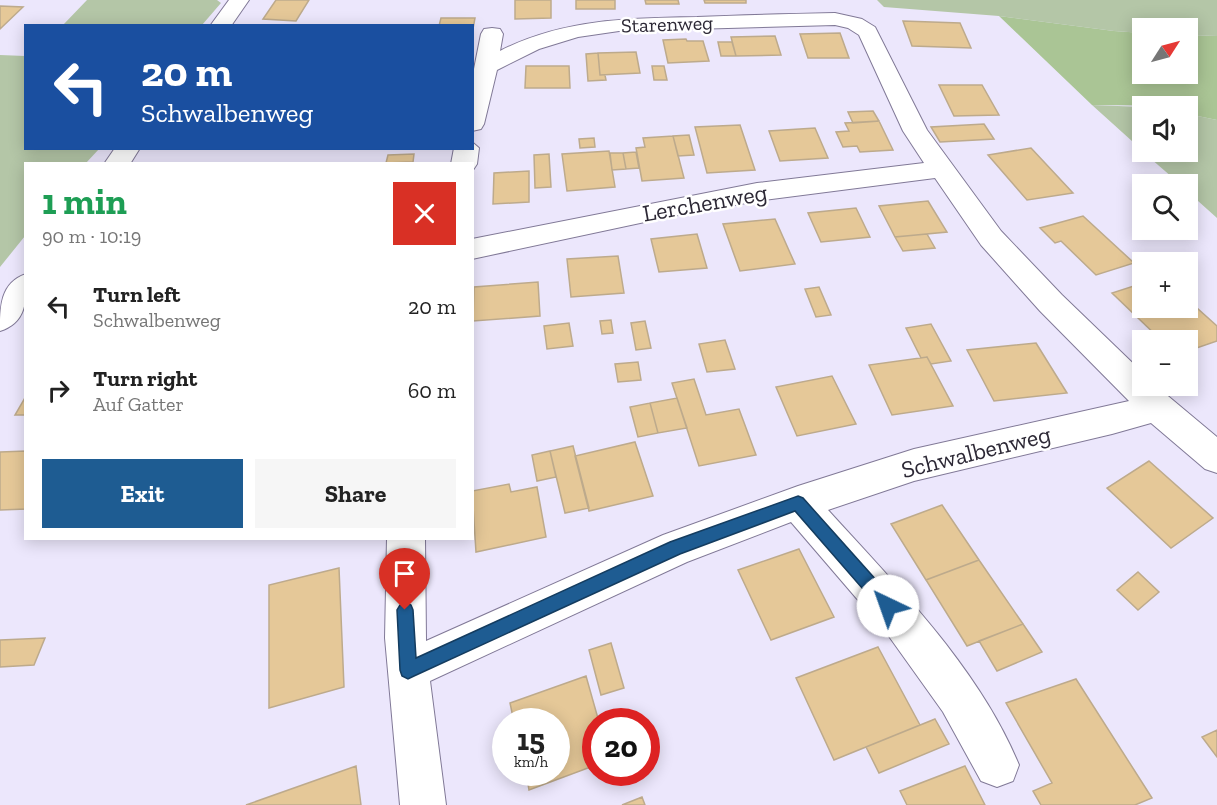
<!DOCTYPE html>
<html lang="en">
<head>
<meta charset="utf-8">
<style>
  body { margin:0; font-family:"Zilla Slab",serif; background:#f6f6f6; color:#222; height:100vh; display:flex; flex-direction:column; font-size:22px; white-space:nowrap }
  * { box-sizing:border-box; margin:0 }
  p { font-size:20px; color:#767676 }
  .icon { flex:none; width:33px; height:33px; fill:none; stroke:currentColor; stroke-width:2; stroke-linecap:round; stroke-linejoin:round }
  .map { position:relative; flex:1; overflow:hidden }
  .drawer { position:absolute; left:24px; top:162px; width:450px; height:378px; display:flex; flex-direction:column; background:#fff; border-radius:0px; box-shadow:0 3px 15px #0003 }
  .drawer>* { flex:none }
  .banner { position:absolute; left:24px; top:24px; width:450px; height:126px; border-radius:0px; box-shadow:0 3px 15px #0003; background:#1a4fa0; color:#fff; overflow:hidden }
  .needle { width:39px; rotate:54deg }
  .buttons { position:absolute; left:1132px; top:18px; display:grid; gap:12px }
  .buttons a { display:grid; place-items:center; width:66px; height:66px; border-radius:0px; background:#fff; box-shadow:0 3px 15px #0003; font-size:30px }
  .speed { position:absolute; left:492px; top:708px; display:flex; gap:12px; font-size:30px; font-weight:700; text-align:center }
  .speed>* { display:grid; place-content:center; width:78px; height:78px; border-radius:50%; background:#fff; box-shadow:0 3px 15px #0003; line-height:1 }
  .speed small { font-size:15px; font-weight:400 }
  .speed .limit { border:9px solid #d22; background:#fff; color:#111 }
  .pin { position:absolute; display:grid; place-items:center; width:51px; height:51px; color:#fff; margin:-62px -26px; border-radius:50% 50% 50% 0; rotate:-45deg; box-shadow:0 0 6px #0007 }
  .pin .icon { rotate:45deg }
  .me { position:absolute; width:66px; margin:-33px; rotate:318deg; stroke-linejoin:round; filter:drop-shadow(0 0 4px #0008) }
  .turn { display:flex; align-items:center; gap:21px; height:126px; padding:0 18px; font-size:27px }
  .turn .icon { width:78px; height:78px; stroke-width:2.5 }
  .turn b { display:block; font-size:42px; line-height:51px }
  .round { display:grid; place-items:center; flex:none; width:63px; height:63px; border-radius:0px; background:#f6f6f6 }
  .head { display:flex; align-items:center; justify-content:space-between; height:102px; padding:0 18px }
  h1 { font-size:36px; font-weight:800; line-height:45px; color:#1e9e55 }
  .cta { display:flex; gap:12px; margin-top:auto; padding:12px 18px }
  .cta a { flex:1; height:69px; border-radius:0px; background:#1e5c92; color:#fff; font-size:24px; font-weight:800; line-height:69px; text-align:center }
  .cta a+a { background:#f6f6f6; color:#222 }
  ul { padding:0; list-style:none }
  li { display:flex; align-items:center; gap:18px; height:84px; padding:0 18px }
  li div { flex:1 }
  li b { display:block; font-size:22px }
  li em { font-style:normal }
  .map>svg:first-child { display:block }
  .green { fill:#b4c6a7 }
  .forest { fill:#aac595 }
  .building { fill:#e5c898; stroke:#bdaa8c; stroke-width:1.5 }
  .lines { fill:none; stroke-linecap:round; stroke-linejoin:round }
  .minor-casing { stroke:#817997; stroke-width:2 }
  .minor { fill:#fff; fill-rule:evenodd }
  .route { fill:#1e5c92; stroke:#143c5f; stroke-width:1.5 }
  .labels { text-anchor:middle; stroke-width:5; stroke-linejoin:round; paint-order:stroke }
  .far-street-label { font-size:20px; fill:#2c2835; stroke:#fff }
  .street-label { font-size:24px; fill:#2c2835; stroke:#fff }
</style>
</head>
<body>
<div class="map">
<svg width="1217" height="805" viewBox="0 0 1217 805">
  <rect width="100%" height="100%" fill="#ece7fc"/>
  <path class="green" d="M 87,0 L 217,0 L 221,3 L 202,25 L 63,25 Z
    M 877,0 L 1217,0 L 1217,36 L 1188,35 L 1188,28 L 1143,28 L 1143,33 L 1114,31 L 999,16 L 884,7 Z
    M 0,55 L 25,56 L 26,148 L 99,149 L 86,163 L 26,164 L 25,236 L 0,267 Z
    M 1092,105 L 1143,107 L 1143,151 Z
    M 1188,114 L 1217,120 L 1217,218 L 1188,192 L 1188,184 L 1180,184 L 1143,152 L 1188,152 Z"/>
  <path class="forest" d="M 999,16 L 1114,31 L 1143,33 L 1143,74 L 1188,74 L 1188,35 L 1217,36 L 1217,120 L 1188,114 L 1188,106 L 1092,105 Z"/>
  <path class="building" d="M 276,0 L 309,0 L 296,21 L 263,19 Z
    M 515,0 L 551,0 L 551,18 L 515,19 Z
    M 576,0 L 615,0 L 615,9 L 576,9 Z
    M 645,0 L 678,0 L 679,4 L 646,4 Z
    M 704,0 L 746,0 L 746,3 L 705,3 Z
    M 0,6 L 23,7 L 0,29 Z
    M 441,18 L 475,18 L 472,34 L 472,26 L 439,26 Z
    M 903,21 L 960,23 L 971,48 L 912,46 Z
    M 840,33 L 849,58 L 808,58 L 800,34 Z
    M 775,36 L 781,55 L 736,56 L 731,37 Z
    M 686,39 L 687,41 L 703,41 L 709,61 L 668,63 L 663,40 Z
    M 718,42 L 732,42 L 736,56 L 721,56 Z
    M 636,52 L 640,73 L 600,75 L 598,53 Z
    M 598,53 L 600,75 L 605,75 L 606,80 L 588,81 L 586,54 Z
    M 526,66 L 569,66 L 570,88 L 525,88 Z
    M 652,66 L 664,66 L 667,80 L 654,80 Z
    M 939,85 L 982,85 L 999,115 L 954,116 Z
    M 873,111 L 879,121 L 853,123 L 848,112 Z
    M 879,121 L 893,150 L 860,152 L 857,146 L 843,147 L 836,132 L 849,131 L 845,123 Z
    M 984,124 L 994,139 L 940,142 L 931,127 Z
    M 740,125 L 755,170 L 707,173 L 695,127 Z
    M 815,128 L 828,158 L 780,161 L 769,131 Z
    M 689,135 L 694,155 L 678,156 L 673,136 Z
    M 673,136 L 684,178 L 642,181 L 636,148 L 645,147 L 643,138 Z
    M 594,138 L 595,147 L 580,148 L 579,139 Z
    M 1031,148 L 1073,193 L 1027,200 L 988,155 Z
    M 609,151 L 615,187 L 567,191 L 562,154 Z
    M 636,152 L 639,168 L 626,169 L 623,153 Z
    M 610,153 L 623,153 L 626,169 L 612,170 Z
    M 414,154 L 413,162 L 386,163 L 388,155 Z
    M 549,154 L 551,187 L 535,188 L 534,155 Z
    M 529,171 L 529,202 L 493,204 L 494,173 Z
    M 928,201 L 947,232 L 895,237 L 879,206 Z
    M 856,208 L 870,237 L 821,242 L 808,213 Z
    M 1083,216 L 1134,263 L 1096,275 L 1061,241 L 1055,243 L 1040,228 Z
    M 775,219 L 795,264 L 740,271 L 723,224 Z
    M 697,234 L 707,268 L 659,272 L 651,239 Z
    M 927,234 L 935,248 L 903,251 L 895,237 Z
    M 618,256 L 624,293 L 571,297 L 567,259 Z
    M 538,282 L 540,316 L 473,321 L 474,287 Z
    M 1143,283 L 1143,308 L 1188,308 L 1188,300 L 1217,326 L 1217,341 L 1188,351 L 1188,340 L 1161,340 L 1112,293 Z
    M 819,287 L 831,315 L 816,317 L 805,289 Z
    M 611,320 L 613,333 L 602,334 L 600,321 Z
    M 645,321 L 651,348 L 636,350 L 631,323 Z
    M 569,323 L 573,346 L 547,349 L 544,326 Z
    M 931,324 L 951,361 L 931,364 L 927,357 L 921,358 L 906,328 Z
    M 725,340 L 735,369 L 707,372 L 699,344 Z
    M 1036,343 L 1067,393 L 994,401 L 967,350 Z
    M 927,357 L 953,406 L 892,415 L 869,365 Z
    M 638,362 L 641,380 L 618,382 L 615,364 Z
    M 832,376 L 856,424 L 797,436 L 776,387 Z
    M 694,379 L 706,415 L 739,409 L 756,455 L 699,466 L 672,383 Z
    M 26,396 L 26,415 L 15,415 Z
    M 677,398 L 687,428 L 658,433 L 650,403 Z
    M 650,403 L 658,433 L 638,437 L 630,407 Z
    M 635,442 L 653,496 L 589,511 L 575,456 Z
    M 573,446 L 589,508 L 565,513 L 550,451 Z
    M 26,451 L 26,509 L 0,510 L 0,452 Z
    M 550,451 L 556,477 L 537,481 L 532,455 Z
    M 1149,461 L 1213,518 L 1171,548 L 1107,488 Z
    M 509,484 L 511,492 L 537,487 L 546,537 L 476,552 L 472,491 Z
    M 942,505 L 979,560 L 926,580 L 891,524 Z
    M 799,549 L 834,617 L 771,640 L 738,570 Z
    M 979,560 L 1023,624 L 967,646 L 926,580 Z
    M 339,568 L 344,687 L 269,708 L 269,585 Z
    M 1138,572 L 1159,592 L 1138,610 L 1117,590 Z
    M 1023,624 L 1042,652 L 997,671 L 979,641 Z
    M 45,638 L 34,665 L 0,667 L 0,640 Z
    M 611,643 L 624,688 L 601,695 L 589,650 Z
    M 878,647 L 920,725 L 834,760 L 796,678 Z
    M 586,676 L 599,722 L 596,722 L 596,765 L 529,790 L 526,772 L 556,772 L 556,722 L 514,722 L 510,703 Z
    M 1076,679 L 1152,798 L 1135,805 L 1041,805 L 1033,791 L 1052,783 L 1006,703 Z
    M 935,719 L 949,744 L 879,773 L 866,747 Z
    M 1217,730 L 1217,757 L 1202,737 Z
    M 356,766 L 361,805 L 246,805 Z
    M 965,766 L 985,805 L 907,805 L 900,791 Z
    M 642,797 L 645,805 L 622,805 Z"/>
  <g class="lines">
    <defs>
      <path id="minor" d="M 229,0 L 249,0 L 231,26 L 210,26 Z
        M 835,13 L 862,19 L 875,27 L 927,130 L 1001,231 L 1062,295 L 1143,373 L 1143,386 L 1156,386 L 1217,437 L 1217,473 L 1205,469 L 1151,423 L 1112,434 L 914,481 L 828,510 C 897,586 979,668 1019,765 L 1013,781 L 997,787 L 981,781 L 943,712 L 888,635 L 791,522 L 687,562 L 430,681 L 446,805 L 400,805 L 385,638 L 387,538 L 425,538 L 426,641 L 663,535 L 798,486 L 914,449 L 1129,401 L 1040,311 L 981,245 L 935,178 L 757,201 L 673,216 L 472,259 L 472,239 L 757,183 L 924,163 L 903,131 L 859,35 L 848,28 L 835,25 L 619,31 L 578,37 L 539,49 L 497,70 L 484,124 L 481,129 L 472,131 L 472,79 L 481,34 L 484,29 L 492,28 L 500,29 L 503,34 L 500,51 C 562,19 629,18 697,17 C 743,15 789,14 835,13 Z
        M 472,142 L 479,148 L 477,164 L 473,170 L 472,164 L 451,164 L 454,148 L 472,148 Z
        M 115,148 L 140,148 L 130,164 L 104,164 Z
        M 26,274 C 26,299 28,322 0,331 C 0,307 0,283 26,274 Z"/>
    </defs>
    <use href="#minor" class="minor-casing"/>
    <use href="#minor" class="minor"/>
  </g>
  <path class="route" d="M 798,496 L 803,498 L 894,600 L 896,606 L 894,611 L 888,614 L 882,611 L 795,511 L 680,554 L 414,676 L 408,679 L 402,676 L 400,670 L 397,610 L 400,605 L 405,602 L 411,605 L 413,610 L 416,658 L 670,542 Z"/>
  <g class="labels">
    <g class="far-street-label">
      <text transform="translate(667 24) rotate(-2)" y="7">Starenweg</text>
    </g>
    <g class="street-label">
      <text transform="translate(705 203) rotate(-10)" y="8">Lerchenweg</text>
      <text transform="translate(976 452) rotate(-14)" y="8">Schwalbenweg</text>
    </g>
  </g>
</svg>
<div class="buttons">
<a><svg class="needle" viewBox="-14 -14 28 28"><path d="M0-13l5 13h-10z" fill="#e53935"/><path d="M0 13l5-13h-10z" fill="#767676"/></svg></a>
<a><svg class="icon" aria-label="sound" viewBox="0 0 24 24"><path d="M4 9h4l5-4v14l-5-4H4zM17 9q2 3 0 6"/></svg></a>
<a><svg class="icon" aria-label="search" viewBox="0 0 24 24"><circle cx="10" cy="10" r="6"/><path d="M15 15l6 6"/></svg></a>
<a>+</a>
<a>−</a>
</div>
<div class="speed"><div>15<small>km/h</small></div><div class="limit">20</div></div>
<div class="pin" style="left:405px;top:610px;background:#d93025"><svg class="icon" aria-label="arrive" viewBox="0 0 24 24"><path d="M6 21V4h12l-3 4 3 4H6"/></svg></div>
<svg class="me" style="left:888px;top:606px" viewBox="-20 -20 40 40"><circle r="19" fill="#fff"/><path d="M0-13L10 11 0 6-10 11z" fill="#1e5c92"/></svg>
<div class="banner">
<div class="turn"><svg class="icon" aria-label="left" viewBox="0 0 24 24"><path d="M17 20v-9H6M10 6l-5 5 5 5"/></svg><div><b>20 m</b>Schwalbenweg</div></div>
</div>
<section class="drawer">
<div class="head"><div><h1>1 min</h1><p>90 m · 10:19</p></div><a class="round" style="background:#d93025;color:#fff"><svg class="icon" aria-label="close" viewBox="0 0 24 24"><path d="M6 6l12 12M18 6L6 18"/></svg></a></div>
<ul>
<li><svg class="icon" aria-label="left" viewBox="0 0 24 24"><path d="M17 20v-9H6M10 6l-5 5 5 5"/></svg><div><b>Turn left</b><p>Schwalbenweg</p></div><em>20 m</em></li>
<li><svg class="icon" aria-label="right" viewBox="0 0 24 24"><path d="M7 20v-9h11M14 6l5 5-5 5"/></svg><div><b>Turn right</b><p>Auf Gatter</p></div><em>60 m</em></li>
</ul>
<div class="cta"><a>Exit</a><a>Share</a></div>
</section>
</div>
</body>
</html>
